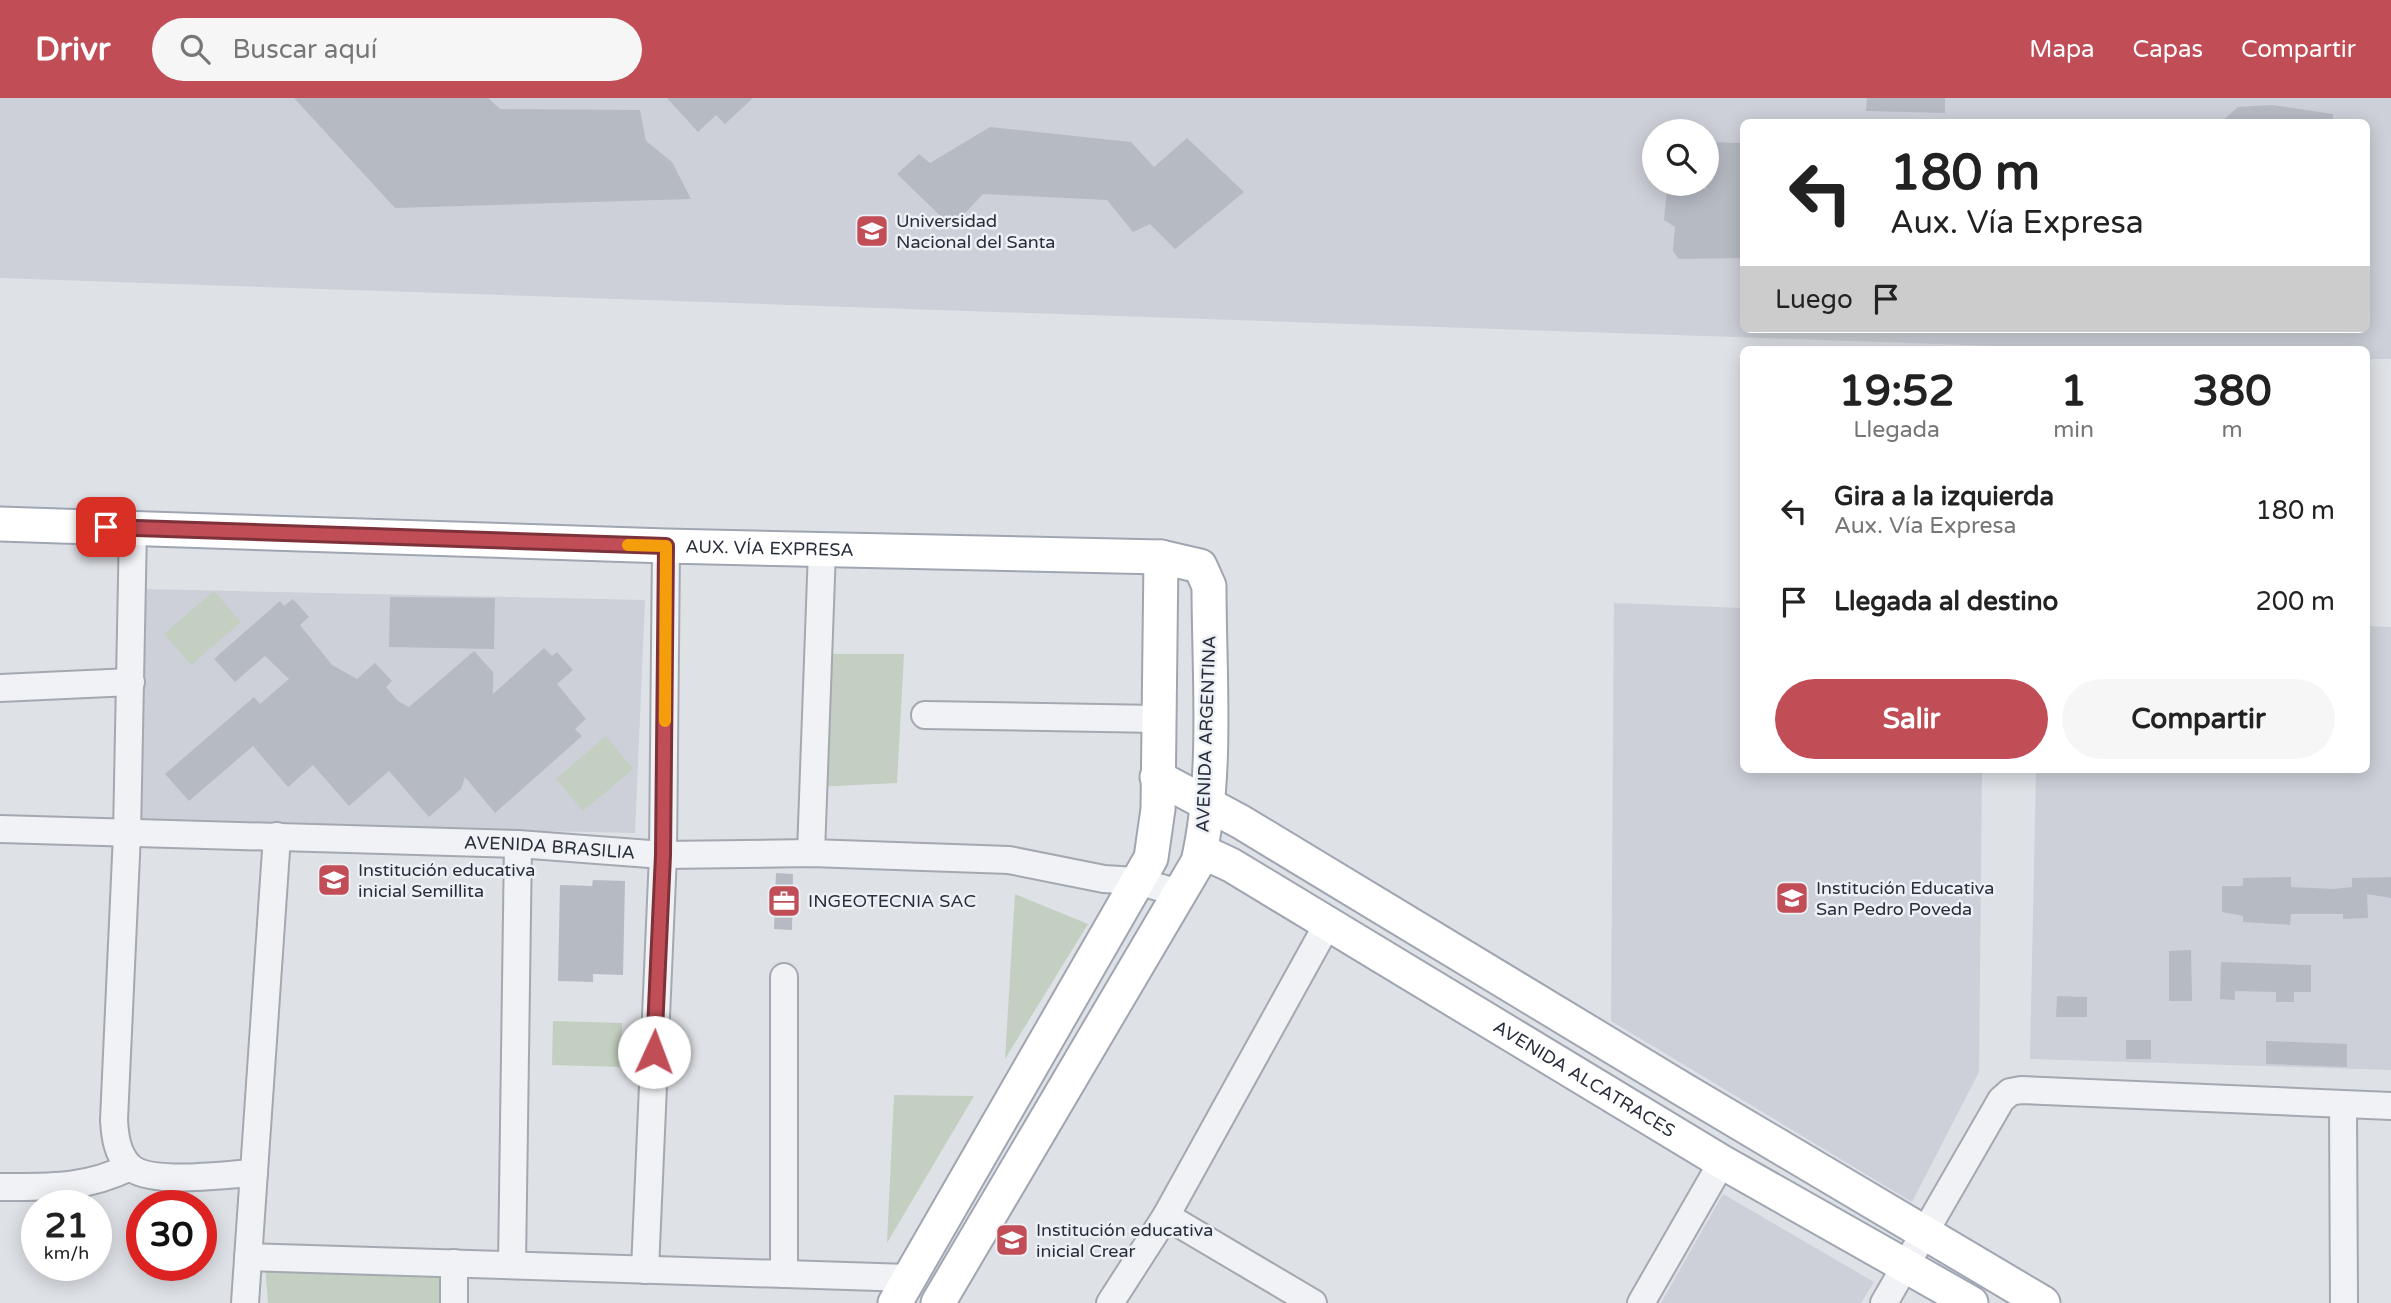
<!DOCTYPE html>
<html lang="es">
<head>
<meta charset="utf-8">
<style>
  body { margin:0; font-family:"Varela Round",sans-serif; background:#f6f6f6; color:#222; height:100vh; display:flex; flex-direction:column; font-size:26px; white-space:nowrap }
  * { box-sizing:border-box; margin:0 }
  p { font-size:23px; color:#767676 }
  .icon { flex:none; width:38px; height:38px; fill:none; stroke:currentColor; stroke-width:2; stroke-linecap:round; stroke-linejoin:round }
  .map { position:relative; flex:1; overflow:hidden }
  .panel { position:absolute; left:1740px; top:248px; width:630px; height:427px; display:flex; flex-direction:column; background:#fff; border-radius:10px; box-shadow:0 4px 18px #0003 }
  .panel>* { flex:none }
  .guide { position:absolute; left:1740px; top:21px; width:630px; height:214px; border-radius:10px; box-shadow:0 4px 18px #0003; background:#fff; color:#222; overflow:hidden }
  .fabs { position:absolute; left:1642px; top:21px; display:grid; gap:14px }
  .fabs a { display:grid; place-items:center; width:77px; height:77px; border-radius:50%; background:#fff; box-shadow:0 4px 18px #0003; font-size:35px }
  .speed { position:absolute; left:21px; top:1092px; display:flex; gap:14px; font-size:35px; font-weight:700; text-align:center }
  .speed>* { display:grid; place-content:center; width:91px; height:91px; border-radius:50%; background:#fff; box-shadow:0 4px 18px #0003; line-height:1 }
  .speed small { font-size:18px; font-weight:400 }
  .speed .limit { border:10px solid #d22; background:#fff; color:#111 }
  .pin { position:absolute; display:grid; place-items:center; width:60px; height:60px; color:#fff; margin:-30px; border-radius:14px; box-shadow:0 4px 10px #0006 }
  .me { position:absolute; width:77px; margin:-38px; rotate:2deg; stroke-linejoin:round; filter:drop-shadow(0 0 5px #0008) }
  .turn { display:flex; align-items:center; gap:24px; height:147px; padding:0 35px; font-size:32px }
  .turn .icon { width:91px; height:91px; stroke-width:2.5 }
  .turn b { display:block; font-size:49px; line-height:60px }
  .then { display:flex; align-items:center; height:66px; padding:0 35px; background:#0003; gap:14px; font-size:26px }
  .eta { display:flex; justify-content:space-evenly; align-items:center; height:119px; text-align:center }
  .eta b { font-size:42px; font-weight:700; line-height:49px }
  .primary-button { display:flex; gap:14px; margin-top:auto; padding:14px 35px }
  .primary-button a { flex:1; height:80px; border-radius:42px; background:#c14d57; color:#fff; font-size:28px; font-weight:700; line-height:80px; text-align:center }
  .primary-button a+a { background:#f6f6f6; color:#222 }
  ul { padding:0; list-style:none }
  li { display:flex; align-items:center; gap:21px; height:91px; padding:0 35px }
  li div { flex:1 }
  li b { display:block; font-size:26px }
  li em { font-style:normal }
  header { display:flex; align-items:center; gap:42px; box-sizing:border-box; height:98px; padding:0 35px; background:#c14d57; color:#fff }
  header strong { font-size:33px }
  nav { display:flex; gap:38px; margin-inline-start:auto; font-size:24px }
  .search { width:490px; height:63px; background:#f6f6f6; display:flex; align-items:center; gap:18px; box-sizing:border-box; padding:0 24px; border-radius:38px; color:#767676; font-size:26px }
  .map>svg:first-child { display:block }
  .built { fill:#cdd0d8; fill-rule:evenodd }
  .green { fill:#c3cfc0 }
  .building { fill:#b6bac3 }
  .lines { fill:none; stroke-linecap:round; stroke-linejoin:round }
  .minor-casing { stroke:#a4a8b0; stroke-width:30 }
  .major-casing { stroke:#9fa5b1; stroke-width:37 }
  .minor { stroke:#f0f2f5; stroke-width:26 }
  .major { stroke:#fff; stroke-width:33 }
  .route-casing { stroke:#7d3239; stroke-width:18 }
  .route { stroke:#c14d57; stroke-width:12 }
  .slow { stroke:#f59e0b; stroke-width:12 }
  .labels { text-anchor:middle; stroke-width:5; stroke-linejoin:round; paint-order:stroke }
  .poi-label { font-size:18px; fill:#292e3c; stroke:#edf0f4; text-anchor:start }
  .street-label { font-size:18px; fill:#292e3c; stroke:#edf0f4 }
</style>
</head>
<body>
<header>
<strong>Drivr</strong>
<div class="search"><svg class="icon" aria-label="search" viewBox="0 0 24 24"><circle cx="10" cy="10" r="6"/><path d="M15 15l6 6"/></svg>Buscar aquí</div>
<nav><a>Mapa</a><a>Capas</a><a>Compartir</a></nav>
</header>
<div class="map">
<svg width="2391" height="1205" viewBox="0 0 2391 1205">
  <rect width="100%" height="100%" fill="#dee1e6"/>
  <path class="built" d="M 0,0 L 2391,0 L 2391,261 L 2366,261 L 2366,252 L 2114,252 L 0,180 ZM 1743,24 L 2366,24 L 2366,231 L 1743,231 ZM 1654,33 L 1706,33 L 1706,86 L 1654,86 Z
    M 145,491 L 645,502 L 635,735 L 139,724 Z
    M 1614,505 L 1743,510 L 1743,672 L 1982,672 L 1979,974 L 1912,1104 L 1611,923 Z
    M 2366,528 L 2391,529 L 2391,972 L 2030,961 L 2036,672 L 2366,672 Z
    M 1723,1096 L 1874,1184 L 1861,1205 L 1661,1205 Z"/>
  <path class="green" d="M 214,493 L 241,524 L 191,567 L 164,536 Z
    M 822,556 L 904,556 L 897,685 L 815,689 Z
    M 606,638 L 633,671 L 583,713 L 556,681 Z
    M 1015,796 L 1088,826 L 1005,961 Z
    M 553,923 L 622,925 L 621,969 L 552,967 Z
    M 894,997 L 974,998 L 887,1145 Z
    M 265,1166 L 448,1173 L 446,1205 L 268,1205 Z"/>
  <path class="building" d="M 294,0 L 488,0 L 500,11 L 640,12 L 646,43 L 672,64 L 691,101 L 395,110 Z
    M 667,0 L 753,0 L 725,26 L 716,17 L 698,34 Z
    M 1867,0 L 1945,0 L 1945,15 L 1866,13 Z
    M 2272,7 L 2333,16 L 2333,24 L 2221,24 L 2238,9 Z
    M 990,29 L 1131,44 L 1154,69 L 1187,40 L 1244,94 L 1175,151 L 1150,126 L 1133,134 L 1107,102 L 983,96 L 952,129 L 897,76 L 919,56 L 930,65 Z
    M 1706,44 L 1743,45 L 1743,160 L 1679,161 L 1673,153 L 1675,129 L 1664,122 L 1667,90 L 1706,91 Z
    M 390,499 L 495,500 L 494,551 L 389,549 Z
    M 293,501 L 309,519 L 300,527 L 332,567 L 357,581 L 375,565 L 392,583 L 386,589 L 398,603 L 409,609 L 474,553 L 493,574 L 493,596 L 544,550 L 552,558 L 557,554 L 573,572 L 557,586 L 586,621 L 575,631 L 582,638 L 495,715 L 465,679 L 461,691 L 429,719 L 389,673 L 349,708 L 313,667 L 288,689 L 253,648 L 189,703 L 165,676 L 254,599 L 260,606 L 289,581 L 265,558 L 235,584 L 214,561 L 280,503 L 284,508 Z
    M 776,775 L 793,776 L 792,832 L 774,831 Z
    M 2291,779 L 2291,789 L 2334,791 L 2352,789 L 2352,780 L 2391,779 L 2391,800 L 2367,796 L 2368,820 L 2343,821 L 2343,816 L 2291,816 L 2290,827 L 2243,824 L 2243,818 L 2222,814 L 2222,788 L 2243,788 L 2243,780 Z
    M 593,782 L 625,783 L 623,877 L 593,876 L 593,884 L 558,883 L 560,787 L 592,788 Z
    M 2191,852 L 2192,903 L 2169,903 L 2169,853 Z
    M 2221,864 L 2311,867 L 2311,894 L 2294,894 L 2294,904 L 2276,904 L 2276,894 L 2235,893 L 2235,902 L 2220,901 Z
    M 2057,898 L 2087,899 L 2087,919 L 2056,919 Z
    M 2126,942 L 2151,942 L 2151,961 L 2126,961 Z
    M 2266,943 L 2347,946 L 2347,969 L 2266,966 Z"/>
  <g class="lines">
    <defs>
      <g id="minor">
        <path d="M 133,430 L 127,736 L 114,1022 C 115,1039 117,1055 129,1068 C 149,1088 226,1076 254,1075"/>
        <path d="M 0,590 L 131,584"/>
        <path d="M 925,617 L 1158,621"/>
        <path id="s1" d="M 0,731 L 518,746 L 663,757 L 811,755 L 1009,762 L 1104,781 L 1137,783 L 1179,795"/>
        <path d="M 811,755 L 822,452"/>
        <path d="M 2343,1007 L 2344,1205"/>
        <path d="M 0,1089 C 49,1089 85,1091 130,1069"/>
        <path d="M 1166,1118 L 1313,1205"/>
        <path d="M 248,1159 L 909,1180"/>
        <path d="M 512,1167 L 518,746"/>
        <path d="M 645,1172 L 663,757 L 666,448"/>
        <path d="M 784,1176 L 784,879"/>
        <path d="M 245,1205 L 277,738"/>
        <path d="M 454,1205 L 454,1165"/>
        <path d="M 1110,1205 L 1166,1118 L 1327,827"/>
        <path d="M 1641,1205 L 1722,1064"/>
        <path d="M 1884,1205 L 2001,1002 L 2010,994 L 2021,992 L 2391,1008"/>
      </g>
      <g id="major">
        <path id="s2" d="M 0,426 L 666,448 L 1161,459 L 1200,468 L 1209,488 C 1209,577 1218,677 1198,764 L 938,1205"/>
        <path d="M 1157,679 L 1241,724 L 1684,992 L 2043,1205"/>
        <path id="s3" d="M 1201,753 L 1231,767 L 1722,1064 L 1971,1205"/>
        <path d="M 895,1205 L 1151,760 L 1158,711 L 1161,459"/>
      </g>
    </defs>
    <use href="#minor" class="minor-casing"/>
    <use href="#major" class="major-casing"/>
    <use href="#minor" class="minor"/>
    <use href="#major" class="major"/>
  </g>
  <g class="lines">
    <defs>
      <path id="route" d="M 106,429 L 666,448 L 663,757 L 654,954"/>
    </defs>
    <use href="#route" class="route-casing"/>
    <use href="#route" class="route"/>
    <path class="slow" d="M 628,447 L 666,448 L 665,623"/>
  </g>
  <defs>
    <symbol id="university-square" viewBox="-11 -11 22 22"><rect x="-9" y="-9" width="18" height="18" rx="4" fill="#c14d57" stroke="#edf0f4"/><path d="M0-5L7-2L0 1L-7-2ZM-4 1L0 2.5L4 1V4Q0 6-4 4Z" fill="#fff"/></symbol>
    <symbol id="school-square" viewBox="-11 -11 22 22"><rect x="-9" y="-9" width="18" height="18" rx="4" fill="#c14d57" stroke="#edf0f4"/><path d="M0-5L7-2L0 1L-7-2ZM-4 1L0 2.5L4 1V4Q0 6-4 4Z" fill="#fff"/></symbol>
    <symbol id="office-square" viewBox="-11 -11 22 22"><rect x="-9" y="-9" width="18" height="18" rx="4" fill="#c14d57" stroke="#edf0f4"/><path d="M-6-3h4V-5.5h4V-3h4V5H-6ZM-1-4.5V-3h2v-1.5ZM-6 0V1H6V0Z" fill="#fff"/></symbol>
  </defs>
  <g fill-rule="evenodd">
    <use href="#university-square" x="853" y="114" width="38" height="38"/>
    <use href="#school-square" x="315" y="763" width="38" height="38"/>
    <use href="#school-square" x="1773" y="781" width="38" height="38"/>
    <use href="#office-square" x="765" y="784" width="38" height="38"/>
    <use href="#school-square" x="993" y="1123" width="38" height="38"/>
  </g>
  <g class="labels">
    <g class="poi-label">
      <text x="896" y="129">Universidad<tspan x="896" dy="21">Nacional del Santa</tspan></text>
      <text x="358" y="778">Institución educativa<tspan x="358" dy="21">inicial Semillita</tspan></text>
      <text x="1816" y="796">Institución Educativa<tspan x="1816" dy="21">San Pedro Poveda</tspan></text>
      <text x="808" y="809">INGEOTECNIA SAC</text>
      <text x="1036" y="1138">Institución educativa<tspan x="1036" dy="21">inicial Crear</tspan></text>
    </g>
    <g class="street-label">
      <text dy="6" stroke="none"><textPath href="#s2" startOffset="770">AUX. VÍA EXPRESA</textPath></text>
      <text transform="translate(1206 636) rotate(-88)" y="6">AVENIDA ARGENTINA</text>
      <text dy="6" stroke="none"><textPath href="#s1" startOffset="550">AVENIDA BRASILIA</textPath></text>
      <text dy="6" stroke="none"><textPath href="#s3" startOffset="446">AVENIDA ALCATRACES</textPath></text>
    </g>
  </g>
</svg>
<div class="fabs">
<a><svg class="icon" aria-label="search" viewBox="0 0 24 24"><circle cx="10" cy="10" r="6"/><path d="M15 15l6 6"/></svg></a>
</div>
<div class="speed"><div>21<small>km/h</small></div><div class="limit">30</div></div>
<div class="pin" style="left:106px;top:429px;background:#d93025"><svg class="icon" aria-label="arrive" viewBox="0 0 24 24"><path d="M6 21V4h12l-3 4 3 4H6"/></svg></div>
<svg class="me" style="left:654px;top:954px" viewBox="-20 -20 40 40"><circle r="19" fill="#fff"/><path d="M0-13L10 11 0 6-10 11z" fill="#c14d57"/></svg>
<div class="guide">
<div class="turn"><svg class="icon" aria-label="left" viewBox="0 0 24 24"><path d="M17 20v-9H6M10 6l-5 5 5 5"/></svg><div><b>180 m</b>Aux. Vía Expresa</div></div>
<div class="then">Luego<svg class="icon" aria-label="arrive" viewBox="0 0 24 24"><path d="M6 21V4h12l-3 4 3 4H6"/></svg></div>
</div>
<section class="panel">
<div class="eta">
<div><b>19:52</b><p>Llegada</p></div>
<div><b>1</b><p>min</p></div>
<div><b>380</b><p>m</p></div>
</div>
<ul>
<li><svg class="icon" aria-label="left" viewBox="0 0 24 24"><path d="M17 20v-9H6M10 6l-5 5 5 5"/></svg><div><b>Gira a la izquierda</b><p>Aux. Vía Expresa</p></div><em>180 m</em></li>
<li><svg class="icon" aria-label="arrive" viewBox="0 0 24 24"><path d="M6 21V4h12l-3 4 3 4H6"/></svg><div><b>Llegada al destino</b></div><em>200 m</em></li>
</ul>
<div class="primary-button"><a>Salir</a><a>Compartir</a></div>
</section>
</div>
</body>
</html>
